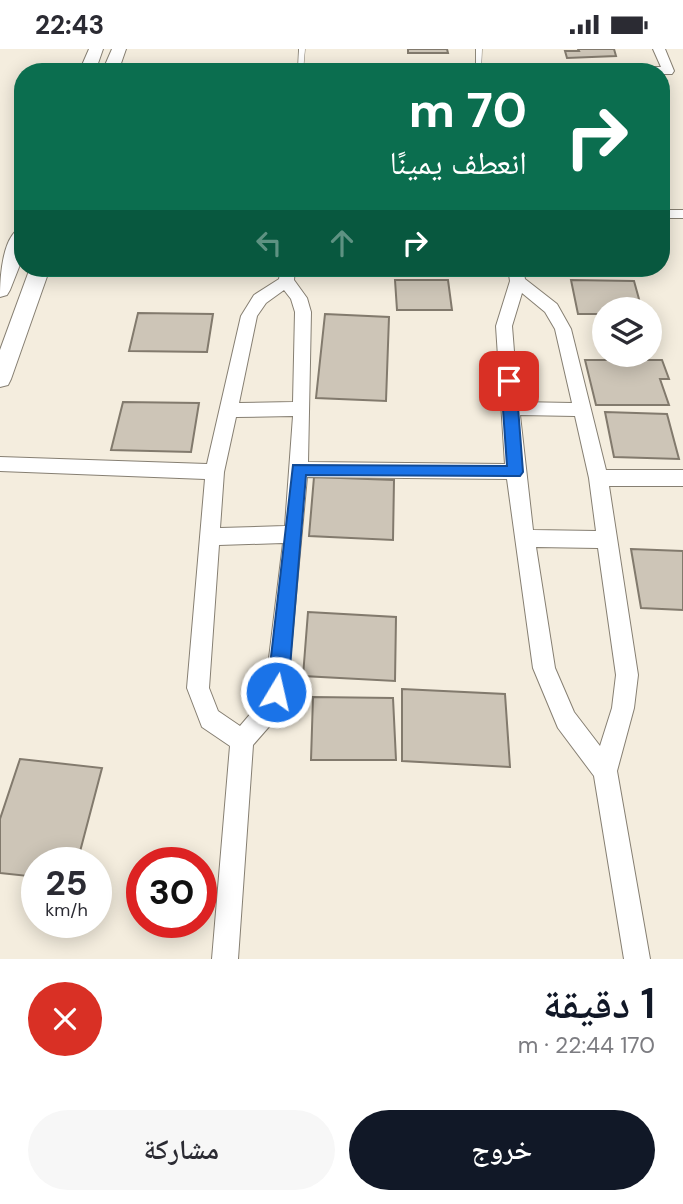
<!DOCTYPE html>
<html lang="ar">
<head>
<meta charset="utf-8">
<style>
  body { margin:0; font-family:"DM Sans","Noto Naskh Arabic",sans-serif; background:#f7f7f7; color:#2b2b33; direction:rtl; height:100vh; display:flex; flex-direction:column; font-size:26px; white-space:nowrap }
  * { box-sizing:border-box; margin:0 }
  p { font-size:23px; color:#7c7c81 }
  .icon { flex:none; width:38px; height:38px; fill:none; stroke:currentColor; stroke-width:2; stroke-linecap:round; stroke-linejoin:round }
  .map { position:relative; height:910px; overflow:hidden; direction:ltr }
  .side { display:flex; flex-direction:column; background:#fff; flex:1 }
  .side>* { flex:none }
  .banner { position:absolute; left:14px; top:14px; width:656px; height:214px; border-radius:28px; box-shadow:0 4px 18px #0003; direction:rtl; background:#0b6e4f; color:#fff; overflow:hidden }
  .controls { position:absolute; left:592px; top:248px; display:grid; gap:14px }
  .controls a { display:grid; place-items:center; width:70px; height:70px; border-radius:50%; background:#fff; box-shadow:0 4px 18px #0003; font-size:35px }
  .speed { position:absolute; left:21px; top:798px; display:flex; gap:14px; font-size:35px; font-weight:700; text-align:center }
  .speed>* { display:grid; place-content:center; width:91px; height:91px; border-radius:50%; background:#fff; box-shadow:0 4px 18px #0003; line-height:1 }
  .speed small { font-size:18px; font-weight:400 }
  .speed .limit { border:10px solid #d22; background:#fff; color:#111 }
  .pin { position:absolute; display:grid; place-items:center; width:60px; height:60px; color:#fff; margin:-30px; border-radius:14px; box-shadow:0 4px 10px #0006 }
  .me { position:absolute; width:77px; margin:-38px; rotate:9deg; stroke-linejoin:round; filter:drop-shadow(0 0 5px #0008) }
  .turn { display:flex; align-items:center; gap:24px; height:147px; padding:0 28px; font-size:32px }
  .turn .icon { width:91px; height:91px; stroke-width:2.5 }
  .turn b { display:block; font-size:49px; line-height:60px }
  .lanes { display:flex; align-items:center; height:66px; padding:0 28px; background:#0003; justify-content:center; gap:35px; direction:ltr }
  .lanes .off { opacity:.35 }
  .round { display:grid; place-items:center; flex:none; width:74px; height:74px; border-radius:37px; background:#f7f7f7 }
  .head { display:flex; align-items:center; justify-content:space-between; height:119px; padding:0 28px }
  h1 { font-size:42px; font-weight:600; line-height:52px; color:#111827 }
  .button { display:flex; gap:14px; margin-top:auto; padding:14px 28px }
  .button a { flex:1; height:80px; border-radius:42px; background:#111827; color:#fff; font-size:28px; font-weight:600; line-height:80px; text-align:center }
  .button a+a { background:#f7f7f7; color:#2b2b33 }
  .status { display:flex; justify-content:space-between; align-items:center; height:49px; padding:0 35px; background:#fff; direction:ltr }
  .status svg { height:19px; fill:currentColor }
  .map>svg:first-child { display:block }
  .building { fill:#cdc5b7; stroke:#827a6d; stroke-width:2 }
  .lines { fill:none; stroke-linecap:round; stroke-linejoin:round }
  .service-casing { stroke:#867f72; stroke-width:1 }
  .minor-casing { stroke:#867f72; stroke-width:2 }
  .tertiary-casing { stroke:#867f72; stroke-width:2 }
  .service { fill:#fff; fill-rule:evenodd }
  .minor { fill:#fff; fill-rule:evenodd }
  .tertiary { fill:#fff; fill-rule:evenodd }
  .route { fill:#1a73e8; stroke:#114b97; stroke-width:2 }
</style>
</head>
<body>
<div class="status"><b>22:43</b><svg viewBox="0 0 49 12"><path d="M0 12V9h3v3zM5 12V6h3v6zM10 12V3h3v9zM15 12V0h3v12zM26 1h20v11H26zM47 4h2v5h-2z"/></svg></div>
<div class="map">
<svg width="683" height="910" viewBox="0 0 683 910">
  <rect width="100%" height="100%" fill="#f4edde"/>
  <path class="building" d="M 408,0 L 447,0 L 448,4 L 408,4 Z
    M 578,0 L 614,0 L 616,7 L 567,9 L 565,2 L 579,2 Z
    M 135,219 L 192,219 L 192,222 Z
    M 597,219 L 643,219 L 645,226 L 598,224 Z
    M 395,231 L 448,231 L 452,261 L 397,261 Z
    M 571,231 L 634,232 L 642,261 L 604,261 L 604,265 L 578,265 Z
    M 138,264 L 213,265 L 207,303 L 129,302 Z
    M 325,265 L 389,268 L 386,352 L 316,349 Z
    M 585,311 L 662,311 L 669,330 L 660,330 L 669,356 L 596,356 Z
    M 123,353 L 199,354 L 191,403 L 111,401 Z
    M 605,363 L 667,365 L 679,410 L 614,408 Z
    M 314,428 L 394,431 L 393,491 L 309,487 Z
    M 631,500 L 683,502 L 683,561 L 641,559 Z
    M 308,563 L 396,568 L 395,632 L 303,627 Z
    M 402,640 L 505,645 L 510,718 L 402,712 Z
    M 313,648 L 393,649 L 396,711 L 311,711 Z
    M 20,710 L 102,719 L 77,814 L 37,814 L 37,828 L 0,824 L 0,770 Z"/>
  <g class="lines">
    <defs>
      <path id="service" d="M 299,0 L 305,0 L 303,23 L 298,22 Z
        M 476,0 L 482,0 L 481,23 L 476,22 Z"/>
      <path id="minor" d="M 653,0 L 665,0 L 674,22 L 672,25 L 105,22 L 111,18 L 661,18 Z
        M 662,161 L 683,161 L 683,169 L 662,169 Z
        M 281,219 L 295,219 L 294,231 L 307,249 L 311,263 L 308,413 L 505,415 L 496,277 L 510,232 L 508,219 L 523,219 L 525,230 L 557,255 L 571,280 L 606,421 L 683,421 L 683,437 L 609,437 L 638,626 L 634,659 L 617,722 L 650,910 L 624,910 L 594,727 L 558,679 L 533,619 L 507,430 L 307,428 L 287,643 L 274,672 L 253,696 L 238,910 L 212,910 L 230,697 L 202,678 L 187,639 L 205,430 L 0,422 L 0,408 L 207,415 L 241,267 L 254,246 L 279,230 ZM 284,241 L 291,250 L 295,263 L 293,353 L 239,354 L 257,267 L 266,254 ZM 522,244 L 545,263 L 555,280 L 572,354 L 518,353 L 512,277 ZM 520,366 L 575,367 L 589,429 L 596,482 L 533,481 ZM 293,367 L 285,477 L 220,479 L 224,423 L 236,368 ZM 283,494 L 265,642 L 258,656 L 240,677 L 218,662 L 209,639 L 219,496 ZM 536,498 L 598,499 L 616,626 L 612,659 L 600,697 L 574,663 L 555,619 Z"/>
      <path id="tertiary" d="M 89,0 L 103,0 L 95,23 L 79,23 Z
        M 112,0 L 126,0 L 118,23 L 102,23 Z
        M 23,178 L 23,208 L 10,241 L 7,246 L 0,248 C 0,230 2,184 23,178 Z
        M 30,219 L 50,219 L 11,330 L 8,336 L 0,338 L 0,301 Z"/>
    </defs>
    <use href="#service" class="service-casing"/>
    <use href="#minor" class="minor-casing"/>
    <use href="#tertiary" class="tertiary-casing"/>
    <use href="#service" class="service"/>
    <use href="#minor" class="minor"/>
    <use href="#tertiary" class="tertiary"/>
  </g>
  <path class="route" d="M 509,327 L 516,332 L 523,423 L 520,427 L 306,426 L 290,618 L 283,649 L 276,652 L 269,649 L 267,643 L 293,416 L 507,417 L 501,332 Z"/>
</svg>
<div class="controls">
<a><svg class="icon" aria-label="layers" viewBox="0 0 24 24"><path d="M12 4l9 5-9 5-9-5zM3 14l9 5 9-5"/></svg></a>
</div>
<div class="speed"><div>25<small>km/h</small></div><div class="limit">30</div></div>
<div class="pin" style="left:509px;top:332px;background:#d93025"><svg class="icon" aria-label="arrive" viewBox="0 0 24 24"><path d="M6 21V4h12l-3 4 3 4H6"/></svg></div>
<svg class="me" style="left:276px;top:643px" viewBox="-20 -20 40 40"><circle r="17" fill="#1a73e8" stroke="#fff" stroke-width="3"/><path d="M0-11L8 9 0 5-8 9z" fill="#fff"/></svg>
<div class="banner">
<div class="turn"><svg class="icon" aria-label="right" viewBox="0 0 24 24"><path d="M7 20v-9h11M14 6l5 5-5 5"/></svg><div><b>70 m</b>انعطف يمينًا</div></div>
<div class="lanes"><svg class="icon off" aria-label="left" viewBox="0 0 24 24"><path d="M17 20v-9H6M10 6l-5 5 5 5"/></svg><svg class="icon off" aria-label="ahead" viewBox="0 0 24 24"><path d="M12 20V5M6 11l6-6 6 6"/></svg><svg class="icon" aria-label="right" viewBox="0 0 24 24"><path d="M7 20v-9h11M14 6l5 5-5 5"/></svg></div>
</div>
</div>
<section class="side">
<div class="head"><div><h1>1 دقيقة</h1><p>170 m · 22:44</p></div><a class="round" style="background:#d93025;color:#fff"><svg class="icon" aria-label="close" viewBox="0 0 24 24"><path d="M6 6l12 12M18 6L6 18"/></svg></a></div>
<div class="button"><a>خروج</a><a>مشاركة</a></div>
</section>
</body>
</html>
